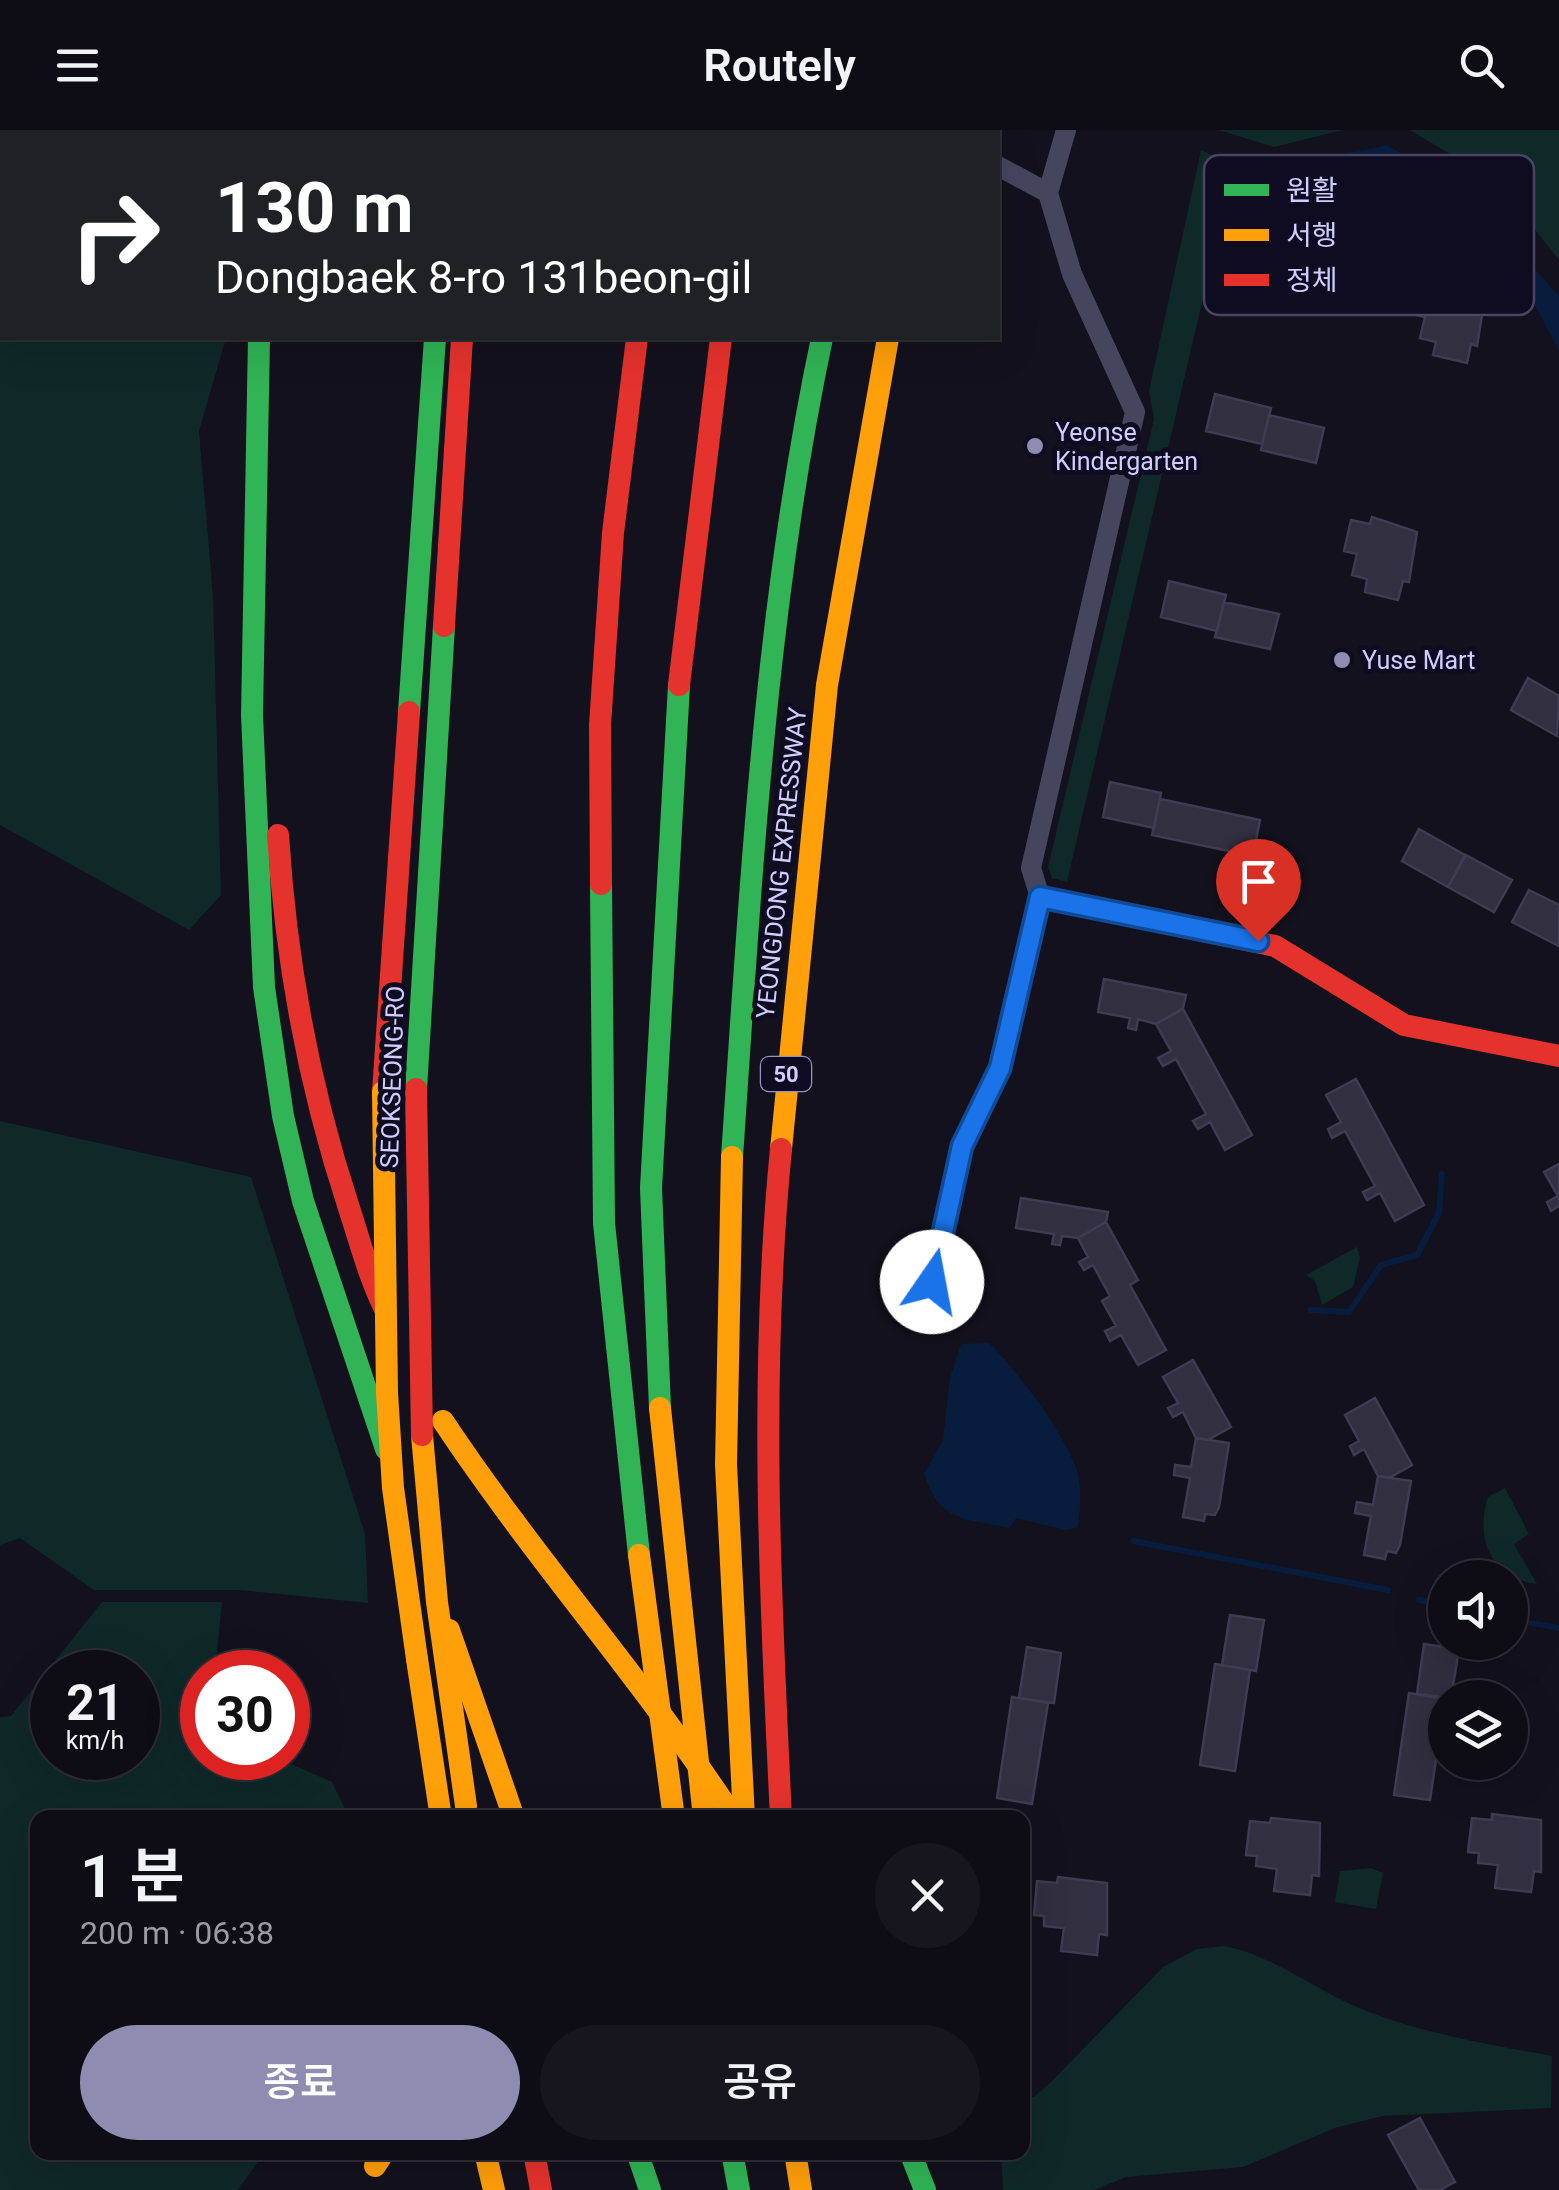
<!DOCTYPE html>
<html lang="ko">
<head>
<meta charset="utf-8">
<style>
  body { margin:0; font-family:Roboto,"Noto Sans KR",sans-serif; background:#17161f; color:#f1f3f6; height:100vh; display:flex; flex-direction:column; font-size:38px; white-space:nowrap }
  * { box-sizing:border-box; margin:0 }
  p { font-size:32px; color:#9b9ca1 }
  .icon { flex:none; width:55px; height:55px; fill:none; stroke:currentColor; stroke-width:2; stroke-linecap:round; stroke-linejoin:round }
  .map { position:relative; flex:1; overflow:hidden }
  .details { position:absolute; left:30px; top:1680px; width:1000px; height:350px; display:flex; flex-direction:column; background:#0e0d16; border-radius:20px; box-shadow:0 10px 40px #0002,0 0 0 2px #2e2d35 }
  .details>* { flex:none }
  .guide { position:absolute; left:0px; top:0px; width:1000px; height:210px; box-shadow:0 10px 40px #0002,0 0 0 2px #2e2d35; background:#202124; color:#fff; overflow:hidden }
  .buttons { position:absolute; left:1428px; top:1430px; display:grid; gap:20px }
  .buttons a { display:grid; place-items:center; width:100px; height:100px; border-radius:50%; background:#0e0d16; box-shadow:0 10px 40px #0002,0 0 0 2px #2e2d35; font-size:50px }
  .speed { position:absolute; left:30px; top:1520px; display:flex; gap:20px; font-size:50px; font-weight:700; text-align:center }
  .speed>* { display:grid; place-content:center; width:130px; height:130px; border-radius:50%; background:#0e0d16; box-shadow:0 10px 40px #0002,0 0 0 2px #2e2d35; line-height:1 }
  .speed small { font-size:25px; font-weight:400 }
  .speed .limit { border:15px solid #d22; background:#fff; color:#111 }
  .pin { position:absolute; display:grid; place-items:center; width:85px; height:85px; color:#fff; margin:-102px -42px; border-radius:50% 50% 50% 0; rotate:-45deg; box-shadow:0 0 10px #0007 }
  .pin .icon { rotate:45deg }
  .me { position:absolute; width:110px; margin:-55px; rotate:12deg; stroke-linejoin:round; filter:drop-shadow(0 0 8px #0008) }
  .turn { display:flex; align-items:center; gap:35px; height:210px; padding:0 50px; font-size:45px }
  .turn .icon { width:130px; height:130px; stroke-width:2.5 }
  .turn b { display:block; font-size:70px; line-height:85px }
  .round { display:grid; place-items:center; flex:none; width:105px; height:105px; border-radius:52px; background:#17161f }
  .headline { display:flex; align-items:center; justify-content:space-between; height:170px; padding:0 50px }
  h1 { font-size:60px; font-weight:600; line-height:75px }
  .button { display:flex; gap:20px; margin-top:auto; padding:20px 50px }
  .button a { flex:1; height:115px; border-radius:60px; background:#8e8cb0; color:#fff; font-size:40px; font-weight:600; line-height:115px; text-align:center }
  .button a+a { background:#17161f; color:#f1f3f6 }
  header { display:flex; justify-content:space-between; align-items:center; height:130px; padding:0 50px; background:#0e0d16; font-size:45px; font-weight:600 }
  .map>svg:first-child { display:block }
  .green { fill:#0f2828; fill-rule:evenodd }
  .water { fill:#081d3d }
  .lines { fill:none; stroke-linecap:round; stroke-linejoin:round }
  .stream { stroke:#081d3d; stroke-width:6 }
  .building { fill:#312f40; stroke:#3e3b52; stroke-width:2.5 }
  .street-tunnel { stroke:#2f2d3f; stroke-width:20; stroke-dasharray:20 10; stroke-linecap:butt }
  .street { stroke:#45465e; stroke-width:20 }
  .fast { stroke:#30b455; stroke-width:22 }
  .slow { stroke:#ff9f0a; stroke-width:22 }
  .jam { stroke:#e5322d; stroke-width:22 }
  .slow-bridge { stroke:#ff9f0a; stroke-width:22 }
  .jam-bridge { stroke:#e5322d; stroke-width:22 }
  .route-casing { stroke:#114b97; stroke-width:25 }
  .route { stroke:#1a73e8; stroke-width:18 }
  .poi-dot { fill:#8e8cb0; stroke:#0f0c22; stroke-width:4 }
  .labels { text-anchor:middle; stroke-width:10; stroke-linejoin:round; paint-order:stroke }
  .shield { fill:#0f0c22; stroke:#9794bd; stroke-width:2.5 }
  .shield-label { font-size:22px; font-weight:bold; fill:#d1ceff }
  .poi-label { font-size:25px; fill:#d1ceff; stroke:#0f0c22; text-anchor:start }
  .street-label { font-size:25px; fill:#d1ceff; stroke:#0f0c22 }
  .key { fill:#0f0c22; stroke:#494664; stroke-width:2.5 }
  .key-label { font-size:28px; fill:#d1ceff }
</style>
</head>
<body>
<header><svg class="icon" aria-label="menu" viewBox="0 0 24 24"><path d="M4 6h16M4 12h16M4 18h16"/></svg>Routely<svg class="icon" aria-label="search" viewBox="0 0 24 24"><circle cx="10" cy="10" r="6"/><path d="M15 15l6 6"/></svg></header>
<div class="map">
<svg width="1559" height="2060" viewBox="0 0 1559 2060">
  <rect width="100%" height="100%" fill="#12111d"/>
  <path class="green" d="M 0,0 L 240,0 L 2,2 L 2,208 L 226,208 L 199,301 L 213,466 L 221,765 L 189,800 L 0,695 Z
    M 1219,0 L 1342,0 L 1274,17 Z
    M 1410,0 L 1559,0 L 1559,130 L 1519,80 L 1478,41 Z
    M 1201,20 L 1234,35 L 1067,752 L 1052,748 L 1048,737 L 1154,289 L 1149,261 Z
    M 0,991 L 251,1047 L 365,1404 L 368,1473 L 240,1460 L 94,1460 L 20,1408 L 0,1415 Z
    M 1357,1117 L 1360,1128 L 1353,1157 L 1322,1175 L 1315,1151 L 1306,1145 Z
    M 1505,1358 L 1529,1404 L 1514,1414 L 1537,1454 C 1492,1449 1474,1409 1488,1367 Z
    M 102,1472 L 222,1472 L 215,1542 L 202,1542 L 202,1628 L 277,1628 L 332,1652 L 349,1687 L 38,1688 L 38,2022 L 264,2023 L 238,2060 L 0,2060 L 0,1587 L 11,1586 ZM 52,1542 L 138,1542 L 138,1628 L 52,1628 Z
    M 1371,1738 L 1383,1743 L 1376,1779 L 1335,1772 L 1340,1741 Z
    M 1224,1816 C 1275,1826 1311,1858 1357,1877 C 1419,1903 1487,1914 1552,1926 L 1551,1978 L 1382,1986 L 1335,1998 L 1243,2037 L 1126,2047 L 1095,2060 L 1003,2060 L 1001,2023 L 1022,2022 L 1023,1969 L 1034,1967 L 1052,1951 L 1163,1837 L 1197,1819 Z"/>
  <path class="water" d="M 1387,15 L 1439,47 L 1462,45 L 1477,57 L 1507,108 L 1559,166 L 1559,222 C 1498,96 1443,41 1299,34 Z
    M 989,1213 C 1017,1240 1060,1298 1075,1335 C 1083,1355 1080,1376 1078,1397 L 1066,1400 L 1016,1388 L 1010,1398 C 964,1388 940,1393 924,1344 L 943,1310 L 950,1248 L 961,1214 Z"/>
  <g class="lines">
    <path class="stream" d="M 1311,1180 L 1349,1182 L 1381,1135 L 1417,1125 L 1439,1083 L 1442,1044
      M 1133,1411 L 1388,1460
      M 1419,1470 L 1445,1475
      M 1531,1493 L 1559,1498"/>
  </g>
  <path class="building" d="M 1440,150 L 1485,166 L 1477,216 L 1471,214 L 1467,233 L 1433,225 L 1436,212 L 1420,208 L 1425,187 L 1412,184 L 1419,153 L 1438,158 Z
    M 1215,264 L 1271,278 L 1262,314 L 1206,301 Z
    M 1269,285 L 1324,298 L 1316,333 L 1261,320 Z
    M 1372,387 L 1417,402 L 1409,452 L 1403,451 L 1398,470 L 1365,462 L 1367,449 L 1352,445 L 1357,424 L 1344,421 L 1351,390 L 1370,394 Z
    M 1169,451 L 1226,465 L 1217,501 L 1161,487 Z
    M 1224,472 L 1279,484 L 1270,519 L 1215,507 Z
    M 1528,548 L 1559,566 L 1557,606 L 1511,580 Z
    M 1110,652 L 1161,663 L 1154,698 L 1103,687 Z
    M 1160,669 L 1260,690 L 1253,726 L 1152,705 Z
    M 1419,699 L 1465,725 L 1448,757 L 1402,731 Z
    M 1466,725 L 1512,750 L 1494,782 L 1448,757 Z
    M 1529,760 L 1559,775 L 1559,816 L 1512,792 Z
    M 1104,849 L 1186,865 L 1183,878 L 1156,894 L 1138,889 L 1136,900 L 1128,898 L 1130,888 L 1098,882 Z
    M 1183,879 L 1252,1005 L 1225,1020 L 1210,992 L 1198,999 L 1193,991 L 1206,984 L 1176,929 L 1163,936 L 1158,928 L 1171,921 L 1156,894 Z
    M 1356,949 L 1424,1075 L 1395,1091 L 1380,1063 L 1367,1070 L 1363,1062 L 1375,1056 L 1345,1001 L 1332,1008 L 1328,999 L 1341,992 L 1326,965 Z
    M 1559,1034 L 1559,1076 L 1551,1081 L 1547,1072 L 1558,1066 L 1544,1042 Z
    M 1021,1068 L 1108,1082 L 1106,1092 L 1078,1108 L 1062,1106 L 1060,1115 L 1052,1114 L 1054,1104 L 1016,1098 Z
    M 1106,1092 L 1138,1150 L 1130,1155 L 1166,1220 L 1138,1235 L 1121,1205 L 1110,1211 L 1105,1201 L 1116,1196 L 1102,1171 L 1110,1166 L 1093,1135 L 1084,1140 L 1079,1132 L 1088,1127 L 1078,1108 Z
    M 1193,1230 L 1231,1297 L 1208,1310 L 1196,1308 L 1183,1282 L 1173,1287 L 1168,1278 L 1178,1273 L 1163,1247 Z
    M 1375,1268 L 1412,1335 L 1389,1348 L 1378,1346 L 1364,1319 L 1354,1325 L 1350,1316 L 1359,1311 L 1345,1285 Z
    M 1196,1308 L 1229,1313 L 1219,1377 L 1215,1385 L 1205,1384 L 1204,1391 L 1183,1387 L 1190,1348 L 1174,1345 L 1175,1335 L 1191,1337 Z
    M 1378,1346 L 1411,1351 L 1400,1415 L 1396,1423 L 1387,1421 L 1385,1429 L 1364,1425 L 1371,1386 L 1355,1383 L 1357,1372 L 1373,1375 Z
    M 1230,1485 L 1264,1490 L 1256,1541 L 1222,1535 Z
    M 1424,1514 L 1459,1519 L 1451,1568 L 1417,1564 Z
    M 1027,1517 L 1061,1523 L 1054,1573 L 1019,1568 Z
    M 1215,1534 L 1250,1540 L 1235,1641 L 1200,1635 Z
    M 1409,1563 L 1445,1569 L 1430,1670 L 1394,1665 Z
    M 1012,1567 L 1048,1573 L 1032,1674 L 997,1668 Z
    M 1492,1684 L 1541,1690 L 1541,1742 L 1534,1741 L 1531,1762 L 1495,1758 L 1498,1735 L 1478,1733 L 1479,1723 L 1468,1722 L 1472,1688 L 1492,1690 Z
    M 1271,1688 L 1320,1693 L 1319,1746 L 1312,1745 L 1310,1765 L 1274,1761 L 1277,1739 L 1256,1736 L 1257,1726 L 1246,1725 L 1250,1691 L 1270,1693 Z
    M 1058,1747 L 1107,1753 L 1107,1805 L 1099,1804 L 1097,1825 L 1061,1821 L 1064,1798 L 1044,1796 L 1044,1786 L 1034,1785 L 1037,1751 L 1057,1753 Z
    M 1420,1988 L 1455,2052 L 1440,2060 L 1419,2060 L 1388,2005 Z"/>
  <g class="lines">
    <path class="street-tunnel" d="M 913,0 L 918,2"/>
    <path class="street" d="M 998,36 L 1048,63
      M 926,1168 L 962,1016 L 1000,938 L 1040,767 L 1031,738 L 1135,282 L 1072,144 L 1048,63 L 1066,0"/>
    <path class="fast" d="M 285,0 L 285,2
      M 477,2 L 478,0
      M 259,208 L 252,585 L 264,857 L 283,986 L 303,1071 L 386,1319
      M 409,582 L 435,208
      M 601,754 L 604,1093 L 639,1425
      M 416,959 L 444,496
      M 732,1027 C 751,752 765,478 822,208
      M 660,1278 L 651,1058 L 679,555
      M 637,2022 L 650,2060
      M 732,2022 L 739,2060
      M 910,2022 L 925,2060"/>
    <path class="slow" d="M 449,0 L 449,2
      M 867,0 L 867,2
      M 757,2 L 758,0
      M 940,2 L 941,0
      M 781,1019 L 827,555 L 888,208
      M 732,1027 L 726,1335 L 744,1688
      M 660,1278 L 704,1688
      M 639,1425 L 674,1688
      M 449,1500 L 514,1688
      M 417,1529 L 441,1688
      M 485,2022 L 494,2060
      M 795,2022 L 801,2060
      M 375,2036 L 384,2022"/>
    <path class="jam" d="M 672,0 L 672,2
      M 444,496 L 462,208
      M 679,555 L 721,208
      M 278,705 C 286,833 309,957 349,1078 C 360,1112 369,1147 385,1179
      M 601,754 L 600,595 L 613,403 L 637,208
      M 1040,767 L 1275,816 L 1404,895 L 1559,926
      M 383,962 L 409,582
      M 781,1019 C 759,1242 770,1465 781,1688
      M 534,2022 L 541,2060"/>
    <path class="slow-bridge" d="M 383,962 L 387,1263 L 393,1358 L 417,1529
      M 443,1291 C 534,1428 644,1551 734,1688
      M 422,1305 L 437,1472 L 466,1676"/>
    <path class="jam-bridge" d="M 416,959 L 422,1305"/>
  </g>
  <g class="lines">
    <defs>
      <path id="route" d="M 932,1152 L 962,1016 L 1000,938 L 1040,767 L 1258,811"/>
    </defs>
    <use href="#route" class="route-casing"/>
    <use href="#route" class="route"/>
  </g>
  <g class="poi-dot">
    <circle cx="1035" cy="316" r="10"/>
    <circle cx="1342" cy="530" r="10"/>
  </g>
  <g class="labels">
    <rect class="shield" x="761" y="927" width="50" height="34" rx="8"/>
    <g class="shield-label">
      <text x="786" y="952">50</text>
    </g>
    <g class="poi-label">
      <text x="1055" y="311">Yeonse<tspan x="1055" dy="29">Kindergarten</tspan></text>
      <text x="1362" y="539">Yuse Mart</text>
    </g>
    <g class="street-label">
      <text transform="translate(781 733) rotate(-84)" y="9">YEONGDONG EXPRESSWAY</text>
      <text transform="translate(392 947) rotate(-88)" y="9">SEOKSEONG-RO</text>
    </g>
  </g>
  <rect x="1204" y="25" width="330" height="160" rx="15" class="key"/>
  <rect x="1224" y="54" width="45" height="12" fill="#30b455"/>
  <rect x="1224" y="99" width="45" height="12" fill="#ff9f0a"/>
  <rect x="1224" y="144" width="45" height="12" fill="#e5322d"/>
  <g class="key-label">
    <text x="1286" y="70">원활</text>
    <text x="1286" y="115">서행</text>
    <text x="1286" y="160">정체</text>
  </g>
</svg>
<div class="buttons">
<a><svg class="icon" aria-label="sound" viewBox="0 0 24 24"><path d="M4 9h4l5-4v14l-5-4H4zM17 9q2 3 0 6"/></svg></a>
<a><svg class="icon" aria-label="layers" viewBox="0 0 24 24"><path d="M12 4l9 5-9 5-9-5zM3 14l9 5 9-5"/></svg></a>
</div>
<div class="speed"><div>21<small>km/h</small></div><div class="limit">30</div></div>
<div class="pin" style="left:1258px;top:811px;background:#d93025"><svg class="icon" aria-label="arrive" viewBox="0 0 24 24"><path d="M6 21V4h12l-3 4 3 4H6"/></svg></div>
<svg class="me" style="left:932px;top:1152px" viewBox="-20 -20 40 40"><circle r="19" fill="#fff"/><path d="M0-13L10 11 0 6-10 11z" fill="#1a73e8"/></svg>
<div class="guide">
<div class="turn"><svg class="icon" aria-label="right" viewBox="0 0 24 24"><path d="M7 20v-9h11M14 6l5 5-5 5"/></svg><div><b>130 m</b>Dongbaek 8-ro 131beon-gil</div></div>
</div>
<section class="details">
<div class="headline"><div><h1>1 분</h1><p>200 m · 06:38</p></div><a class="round"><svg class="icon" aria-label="close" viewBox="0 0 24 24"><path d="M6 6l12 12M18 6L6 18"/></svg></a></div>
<div class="button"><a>종료</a><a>공유</a></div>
</section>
</div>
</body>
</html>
